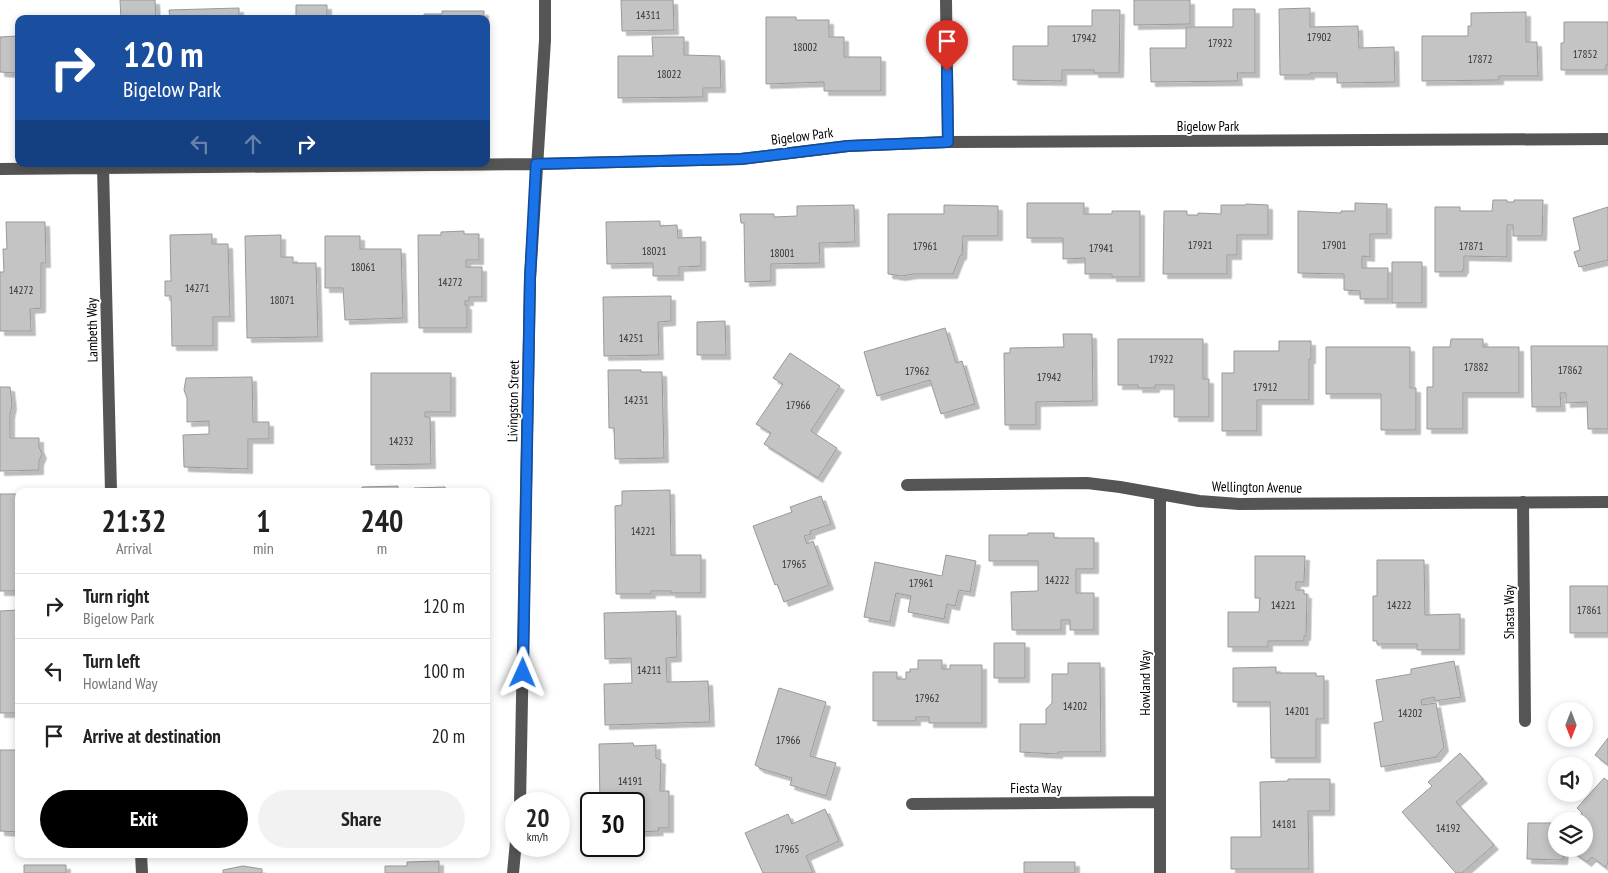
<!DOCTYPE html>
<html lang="en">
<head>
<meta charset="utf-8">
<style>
  body { margin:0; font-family:"PT Sans Narrow",sans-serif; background:#f2f2f2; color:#222; height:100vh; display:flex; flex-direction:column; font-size:19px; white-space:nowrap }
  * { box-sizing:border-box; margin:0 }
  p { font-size:16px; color:#767676 }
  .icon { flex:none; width:28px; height:28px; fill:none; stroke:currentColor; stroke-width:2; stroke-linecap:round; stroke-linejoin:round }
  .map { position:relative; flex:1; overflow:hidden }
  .sheet { position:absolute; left:15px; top:488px; width:475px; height:370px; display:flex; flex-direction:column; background:#fff; border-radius:10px; box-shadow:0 2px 8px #0003 }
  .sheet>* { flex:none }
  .banner { position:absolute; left:15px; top:15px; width:475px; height:152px; border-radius:10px; box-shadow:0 2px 8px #0003; background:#1a4fa0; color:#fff; overflow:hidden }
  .needle { width:32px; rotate:180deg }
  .controls { position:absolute; left:1548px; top:702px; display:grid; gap:10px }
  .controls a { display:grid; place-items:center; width:45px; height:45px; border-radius:50%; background:#fff; box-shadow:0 2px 8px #0003; font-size:25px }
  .speed { position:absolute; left:505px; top:792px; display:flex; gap:10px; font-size:25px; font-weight:700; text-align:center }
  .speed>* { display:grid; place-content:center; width:65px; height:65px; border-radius:50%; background:#fff; box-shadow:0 2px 8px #0003; line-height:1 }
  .speed small { font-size:12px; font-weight:400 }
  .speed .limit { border:2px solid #111; border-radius:8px; background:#fff; color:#111 }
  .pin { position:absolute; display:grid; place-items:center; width:42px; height:42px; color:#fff; margin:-51px -21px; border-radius:50% 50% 50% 0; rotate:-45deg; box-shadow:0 0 5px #0007 }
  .pin .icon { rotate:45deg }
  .me { position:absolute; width:55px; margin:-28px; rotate:1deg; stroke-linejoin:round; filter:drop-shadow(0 0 4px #0008) }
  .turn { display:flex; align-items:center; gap:18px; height:105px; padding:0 25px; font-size:22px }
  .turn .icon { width:65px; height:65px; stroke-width:2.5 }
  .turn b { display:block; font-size:35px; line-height:42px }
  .lanes { display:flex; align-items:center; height:48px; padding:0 25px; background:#0003; justify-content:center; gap:25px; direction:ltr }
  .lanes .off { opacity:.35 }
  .eta { display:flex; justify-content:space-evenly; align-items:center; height:85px; text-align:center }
  .eta b { font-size:30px; font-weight:800; line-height:35px }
  .primary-button { display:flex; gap:10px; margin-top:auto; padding:10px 25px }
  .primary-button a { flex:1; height:58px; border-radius:30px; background:#000; color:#fff; font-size:20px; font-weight:800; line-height:58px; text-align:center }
  .primary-button a+a { background:#f2f2f2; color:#222 }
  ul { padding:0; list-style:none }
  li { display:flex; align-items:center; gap:15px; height:65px; padding:0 25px; border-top:1px solid #e0e0e0 }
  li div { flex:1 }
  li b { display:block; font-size:19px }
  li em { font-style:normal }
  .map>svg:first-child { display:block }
  .building { fill:#c4c4c4; stroke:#999; filter:url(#shadow) }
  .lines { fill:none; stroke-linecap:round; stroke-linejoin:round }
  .minor { stroke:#555; stroke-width:12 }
  .route-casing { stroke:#114b97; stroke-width:12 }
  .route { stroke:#1a73e8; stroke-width:9 }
  .labels { text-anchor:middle; stroke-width:4; stroke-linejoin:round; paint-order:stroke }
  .number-label { font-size:11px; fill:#313131 }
  .street-label { font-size:14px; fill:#000; stroke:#fff }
</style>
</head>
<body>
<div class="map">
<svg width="1608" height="873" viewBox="0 0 1608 873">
  <defs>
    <filter id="shadow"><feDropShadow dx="4.5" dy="4.5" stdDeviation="0" flood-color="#0004"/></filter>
  </defs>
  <rect width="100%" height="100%" fill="#fff"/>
  <path class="building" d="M 120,0 L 155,0 L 156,19 L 121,19 Z
    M 621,0 L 673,0 L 674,30 L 622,31 Z
    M 1134,0 L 1190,0 L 1190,24 L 1134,25 Z
    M 296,5 L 327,5 L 327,19 L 296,19 Z
    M 239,8 L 239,19 L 170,19 L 169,10 Z
    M 1310,8 L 1310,27 L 1358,26 L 1359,48 L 1394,47 L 1395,82 L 1337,83 L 1337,73 L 1310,73 L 1310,75 L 1280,75 L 1279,9 Z
    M 1233,9 L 1255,9 L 1255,73 L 1237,73 L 1238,81 L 1151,82 L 1150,48 L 1186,48 L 1186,27 L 1233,27 Z
    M 1092,10 L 1120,10 L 1119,73 L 1094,73 L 1094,70 L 1062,70 L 1062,81 L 1013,80 L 1013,46 L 1048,46 L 1048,26 L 1092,26 Z
    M 442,11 L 484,11 L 484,19 L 424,19 L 424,14 L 442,14 Z
    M 1526,12 L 1526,42 L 1537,42 L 1538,76 L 1499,76 L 1499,80 L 1422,81 L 1422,36 L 1468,36 L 1468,26 L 1471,26 L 1471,13 Z
    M 766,17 L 796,17 L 796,20 L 829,20 L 829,37 L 844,37 L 844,57 L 881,57 L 881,91 L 824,91 L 824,82 L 766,84 Z
    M 1564,22 L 1608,22 L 1608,65 L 1606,65 L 1606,70 L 1561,70 L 1561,43 L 1564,43 Z
    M 17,34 L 19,34 L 19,71 L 15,73 L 0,72 L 0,37 L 17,36 Z
    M 652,37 L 684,37 L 684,55 L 720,56 L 721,88 L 703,88 L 703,97 L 618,98 L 618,56 L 653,56 Z
    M 1493,200 L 1507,200 L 1507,202 L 1514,202 L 1514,200 L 1543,200 L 1542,236 L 1513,236 L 1513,225 L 1507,225 L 1507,257 L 1464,256 L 1464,269 L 1463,269 L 1462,272 L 1435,272 L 1435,207 L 1460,207 L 1460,211 L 1492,211 Z
    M 1027,203 L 1084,203 L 1084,214 L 1112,214 L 1112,211 L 1140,211 L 1140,277 L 1112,277 L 1112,274 L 1085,274 L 1085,258 L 1063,259 L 1063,238 L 1027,238 Z
    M 1355,203 L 1387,204 L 1387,234 L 1370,234 L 1370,257 L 1362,256 L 1362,268 L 1388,268 L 1388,299 L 1360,299 L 1360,291 L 1344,290 L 1344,274 L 1298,273 L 1298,211 L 1341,213 L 1341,211 L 1355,211 Z
    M 1246,204 L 1268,205 L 1268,235 L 1237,235 L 1237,255 L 1227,255 L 1227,274 L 1163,274 L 1164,211 L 1187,211 L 1187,215 L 1198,215 L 1198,213 L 1221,214 L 1221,205 L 1246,205 Z
    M 854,205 L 855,242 L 819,243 L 820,263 L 771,264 L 771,281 L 745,282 L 744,223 L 741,223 L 740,214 L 774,214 L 774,217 L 797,216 L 797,206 Z
    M 944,205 L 998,206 L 998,236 L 963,236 L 962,255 L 960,256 L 953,274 L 914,274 L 901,276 L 888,274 L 888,214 L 944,214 Z
    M 1608,207 L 1608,260 L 1579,267 L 1574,252 L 1580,250 L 1573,218 Z
    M 660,221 L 660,226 L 677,225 L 678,238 L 701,237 L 701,266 L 679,267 L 679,276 L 653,276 L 653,263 L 607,264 L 606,222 Z
    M 6,222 L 45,222 L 46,263 L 41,263 L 41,308 L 30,309 L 31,331 L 0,331 L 0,272 L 4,272 L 3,249 L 7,249 Z
    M 464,231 L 464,234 L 479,234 L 479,260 L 466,260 L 466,267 L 482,267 L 482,297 L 469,297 L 469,301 L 465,301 L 465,305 L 467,305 L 467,328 L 419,328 L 418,235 L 441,235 L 441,232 Z
    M 212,234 L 212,244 L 228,244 L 230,317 L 213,317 L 213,346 L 172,346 L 171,296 L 165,296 L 165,281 L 171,281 L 170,235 Z
    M 281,235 L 281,257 L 293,257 L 293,263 L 316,263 L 318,337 L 247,338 L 245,236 Z
    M 325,236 L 360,236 L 360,249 L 401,249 L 403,318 L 345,320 L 343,288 L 325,288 Z
    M 1392,262 L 1422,262 L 1422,303 L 1392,303 Z
    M 671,296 L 671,321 L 658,322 L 659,355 L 604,356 L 603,297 Z
    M 725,321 L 726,355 L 697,355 L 697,322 Z
    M 945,328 L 956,363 L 962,361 L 975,404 L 941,414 L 930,380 L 877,396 L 864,352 Z
    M 1063,334 L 1092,334 L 1093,401 L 1036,402 L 1036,425 L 1005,425 L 1004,353 L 1010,353 L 1010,348 L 1064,347 Z
    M 1118,339 L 1203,339 L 1203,379 L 1209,379 L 1209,417 L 1174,417 L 1174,385 L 1155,385 L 1155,388 L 1138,388 L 1138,385 L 1118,385 Z
    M 1451,339 L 1483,339 L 1483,347 L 1519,347 L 1519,393 L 1463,393 L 1463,429 L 1427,429 L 1427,387 L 1433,387 L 1433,347 L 1450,347 Z
    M 1279,341 L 1311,341 L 1311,359 L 1309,359 L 1309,400 L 1257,400 L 1257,431 L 1222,431 L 1222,373 L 1234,373 L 1234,351 L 1279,351 Z
    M 1531,346 L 1608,346 L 1608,429 L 1588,429 L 1587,402 L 1566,403 L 1566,393 L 1560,393 L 1561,407 L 1532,407 Z
    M 1326,347 L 1410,347 L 1410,388 L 1416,388 L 1416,430 L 1381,430 L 1381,394 L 1326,394 Z
    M 790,353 L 840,386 L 811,431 L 837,448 L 818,478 L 764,444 L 771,433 L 756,424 L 783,384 L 773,378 Z
    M 608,370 L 641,370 L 641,372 L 662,372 L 664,458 L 615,459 L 614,428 L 609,428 Z
    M 371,373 L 451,373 L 451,412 L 425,412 L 425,417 L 430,417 L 431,464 L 371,465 Z
    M 252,377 L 253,422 L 269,422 L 269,439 L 248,439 L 248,469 L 184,467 L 183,435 L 209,434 L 209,421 L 187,422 L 187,398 L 184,390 L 186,378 Z
    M 0,387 L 10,387 L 12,405 L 10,414 L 10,438 L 39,438 L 39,447 L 42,454 L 39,461 L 39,470 L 0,471 Z
    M 398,486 L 398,491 L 362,491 L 362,487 Z
    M 445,487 L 446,491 L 412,491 L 414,491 L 414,488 Z
    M 187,489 L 225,489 L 225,491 L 187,491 Z
    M 670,490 L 671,555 L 701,555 L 701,593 L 671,593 L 671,591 L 651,591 L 651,594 L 616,594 L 615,506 L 622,505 L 622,491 Z
    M 0,494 L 19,494 L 19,591 L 0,591 Z
    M 821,496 L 831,524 L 810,531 L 811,534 L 804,536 L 807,544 L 813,541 L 829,585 L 784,602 L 777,584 L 775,585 L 753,526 L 792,512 L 790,507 Z
    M 1028,533 L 1054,533 L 1054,538 L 1094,538 L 1094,569 L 1076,569 L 1076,593 L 1094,593 L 1094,630 L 1070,630 L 1070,620 L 1061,620 L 1061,630 L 1012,630 L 1011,592 L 1038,591 L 1038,561 L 989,561 L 989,535 L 1028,535 Z
    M 946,555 L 976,561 L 970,592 L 959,590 L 955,606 L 947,604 L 944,619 L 908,612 L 911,596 L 896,593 L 890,622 L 864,617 L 875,562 L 942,576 Z
    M 1255,556 L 1305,556 L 1304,582 L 1296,582 L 1296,590 L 1304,590 L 1304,594 L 1307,594 L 1306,636 L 1304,636 L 1304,641 L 1268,641 L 1268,647 L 1228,647 L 1228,612 L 1259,612 L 1260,598 L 1255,598 Z
    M 1377,560 L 1424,560 L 1425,615 L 1460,614 L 1460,650 L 1417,650 L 1417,644 L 1377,644 L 1377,641 L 1373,641 L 1373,596 L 1377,596 Z
    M 1570,586 L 1608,586 L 1608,633 L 1570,633 Z
    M 19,610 L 19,713 L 0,713 L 0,611 Z
    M 676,611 L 677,657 L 666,658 L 667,682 L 708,681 L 710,722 L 605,725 L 604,684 L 632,683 L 631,658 L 605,659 L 604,613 Z
    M 994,643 L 1025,643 L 1025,678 L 994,678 Z
    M 918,660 L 942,660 L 942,669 L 950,669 L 950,665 L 982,665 L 982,723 L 929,723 L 929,717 L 916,717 L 916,721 L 873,721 L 873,672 L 897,672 L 897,679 L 906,679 L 906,672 L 910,672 L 910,669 L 918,669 Z
    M 1454,661 L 1461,697 L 1435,701 L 1434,697 L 1421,700 L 1422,705 L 1436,703 L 1444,747 L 1436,757 L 1381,767 L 1374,723 L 1383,721 L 1376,680 L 1411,674 L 1411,669 Z
    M 1068,663 L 1100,663 L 1101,752 L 1058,752 L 1058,754 L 1020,752 L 1020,724 L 1046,724 L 1046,709 L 1052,703 L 1052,674 L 1068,674 Z
    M 1276,667 L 1276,673 L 1316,673 L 1316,676 L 1324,676 L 1324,719 L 1316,719 L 1316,758 L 1271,758 L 1270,702 L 1233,702 L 1233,668 Z
    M 779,688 L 826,702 L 810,756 L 836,763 L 826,796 L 790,785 L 792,778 L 759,768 L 759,767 L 755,765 Z
    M 1608,738 L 1608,765 L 1595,755 Z
    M 633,743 L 634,746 L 656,745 L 656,758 L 661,760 L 660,791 L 669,791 L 669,828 L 658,828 L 659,831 L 634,832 L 634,804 L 600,804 L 599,744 Z
    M 0,750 L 19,750 L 19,832 L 0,831 Z
    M 1460,753 L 1483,779 L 1456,802 L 1494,845 L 1462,873 L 1456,873 L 1402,812 L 1432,786 L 1428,782 Z
    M 1604,778 L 1608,781 L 1608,863 L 1605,867 L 1592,857 L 1587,862 L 1569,849 L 1584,849 L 1584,821 L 1575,821 L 1582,813 L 1577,808 Z
    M 1288,779 L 1330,779 L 1330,811 L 1308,811 L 1309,869 L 1231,869 L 1231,837 L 1261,837 L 1260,782 L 1288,781 Z
    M 825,809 L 839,841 L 806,856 L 813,873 L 763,873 L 745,833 L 788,814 L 792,824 Z
    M 1528,823 L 1556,823 L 1556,849 L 1564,849 L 1563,860 L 1527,859 Z
    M 439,861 L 439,873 L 385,873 L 385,866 L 407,866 L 407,862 Z
    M 1024,862 L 1075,862 L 1075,873 L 1024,873 Z
    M 24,865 L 66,865 L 66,873 L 24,873 Z
    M 243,866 L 262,869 L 262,873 L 223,873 L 223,870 Z"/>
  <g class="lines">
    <path class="minor" d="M 946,0 L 948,142
      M 103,167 L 111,491
      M 0,169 L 536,164 L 741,159 L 848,146 L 948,142 L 1608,139
      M 907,485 L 1087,483 L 1120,487 L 1199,501 L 1239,504 L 1608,502
      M 1523,502 L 1525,721
      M 520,804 L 530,279 L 545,40 L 545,0
      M 912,804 L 1159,802
      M 141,854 L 142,873
      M 513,873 L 516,841
      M 1160,873 L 1160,494"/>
  </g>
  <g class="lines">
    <defs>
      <path id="route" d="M 523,673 L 530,278 L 536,164 L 741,159 L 848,146 L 948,142 L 947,71"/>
    </defs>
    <use href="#route" class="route-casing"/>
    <use href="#route" class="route"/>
  </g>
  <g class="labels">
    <g class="number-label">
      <text x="648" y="19">14311</text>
      <text x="1319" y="41">17902</text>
      <text x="1084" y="42">17942</text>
      <text x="1220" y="47">17922</text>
      <text x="805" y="51">18002</text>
      <text x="1585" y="58">17852</text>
      <text x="1480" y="63">17872</text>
      <text x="669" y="78">18022</text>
      <text x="1200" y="249">17921</text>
      <text x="1334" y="249">17901</text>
      <text x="925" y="250">17961</text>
      <text x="1471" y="250">17871</text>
      <text x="1101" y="252">17941</text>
      <text x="654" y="255">18021</text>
      <text x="782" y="257">18001</text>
      <text x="363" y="271">18061</text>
      <text x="450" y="286">14272</text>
      <text x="197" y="292">14271</text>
      <text x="21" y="294">14272</text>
      <text x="282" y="304">18071</text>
      <text x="631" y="342">14251</text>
      <text x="1161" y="363">17922</text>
      <text x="1476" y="371">17882</text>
      <text x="1570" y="374">17862</text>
      <text x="917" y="375">17962</text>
      <text x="1049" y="381">17942</text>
      <text x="1265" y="391">17912</text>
      <text x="636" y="404">14231</text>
      <text x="798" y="409">17966</text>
      <text x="401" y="445">14232</text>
      <text x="643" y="535">14221</text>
      <text x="794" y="568">17965</text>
      <text x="1057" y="584">14222</text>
      <text x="921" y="587">17961</text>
      <text x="1283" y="609">14221</text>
      <text x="1399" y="609">14222</text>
      <text x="1589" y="614">17861</text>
      <text x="649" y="674">14211</text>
      <text x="927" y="702">17962</text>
      <text x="1075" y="710">14202</text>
      <text x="1297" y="715">14201</text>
      <text x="1410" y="717">14202</text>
      <text x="788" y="744">17966</text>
      <text x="630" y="785">14191</text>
      <text x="1284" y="828">14181</text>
      <text x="1448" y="832">14192</text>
      <text x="787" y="853">17965</text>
    </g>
    <g class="street-label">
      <text x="1208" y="131">Bigelow Park</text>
      <text transform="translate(802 136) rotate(-7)" y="5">Bigelow Park</text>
      <text transform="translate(92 330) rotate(-91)" y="5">Lambeth Way</text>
      <text transform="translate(513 401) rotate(-89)" y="5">Livingston Street</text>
      <text transform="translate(1257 487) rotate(1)" y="5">Wellington Avenue</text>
      <text transform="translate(1509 612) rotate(-90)" y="5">Shasta Way</text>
      <text transform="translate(1145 683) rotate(-90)" y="5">Howland Way</text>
      <text x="1036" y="793">Fiesta Way</text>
    </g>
  </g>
</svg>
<div class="controls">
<a><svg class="needle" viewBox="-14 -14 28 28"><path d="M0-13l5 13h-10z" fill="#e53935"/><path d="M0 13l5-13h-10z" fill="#767676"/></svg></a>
<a><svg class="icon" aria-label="sound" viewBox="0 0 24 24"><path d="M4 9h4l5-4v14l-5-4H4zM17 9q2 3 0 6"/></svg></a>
<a><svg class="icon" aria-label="layers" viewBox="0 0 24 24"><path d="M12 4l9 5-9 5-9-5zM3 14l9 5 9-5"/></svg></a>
</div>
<div class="speed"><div>20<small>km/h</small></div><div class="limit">30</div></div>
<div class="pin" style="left:947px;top:71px;background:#d93025"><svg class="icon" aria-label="arrive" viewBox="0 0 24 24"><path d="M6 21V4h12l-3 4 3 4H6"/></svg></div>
<svg class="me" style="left:523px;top:673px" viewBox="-20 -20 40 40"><path d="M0-17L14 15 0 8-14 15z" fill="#1a73e8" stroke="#fff" stroke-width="4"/></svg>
<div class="banner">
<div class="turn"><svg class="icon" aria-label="right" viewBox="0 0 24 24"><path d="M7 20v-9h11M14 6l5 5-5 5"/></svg><div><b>120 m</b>Bigelow Park</div></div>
<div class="lanes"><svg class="icon off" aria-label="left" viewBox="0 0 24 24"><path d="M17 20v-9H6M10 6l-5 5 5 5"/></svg><svg class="icon off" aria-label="ahead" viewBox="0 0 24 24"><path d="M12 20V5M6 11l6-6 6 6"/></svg><svg class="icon" aria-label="right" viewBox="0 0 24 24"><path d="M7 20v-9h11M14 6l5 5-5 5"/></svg></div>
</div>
<section class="sheet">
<div class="eta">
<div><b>21:32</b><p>Arrival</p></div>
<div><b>1</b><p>min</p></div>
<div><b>240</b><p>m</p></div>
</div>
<ul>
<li><svg class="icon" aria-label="right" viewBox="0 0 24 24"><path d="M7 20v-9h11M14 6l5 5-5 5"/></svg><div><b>Turn right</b><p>Bigelow Park</p></div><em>120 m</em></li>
<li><svg class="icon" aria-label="left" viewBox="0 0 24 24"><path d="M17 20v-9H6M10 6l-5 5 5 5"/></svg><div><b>Turn left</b><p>Howland Way</p></div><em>100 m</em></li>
<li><svg class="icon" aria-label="arrive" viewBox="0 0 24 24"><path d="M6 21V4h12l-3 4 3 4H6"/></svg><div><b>Arrive at destination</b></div><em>20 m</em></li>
</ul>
<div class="primary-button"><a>Exit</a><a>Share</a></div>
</section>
</div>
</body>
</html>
